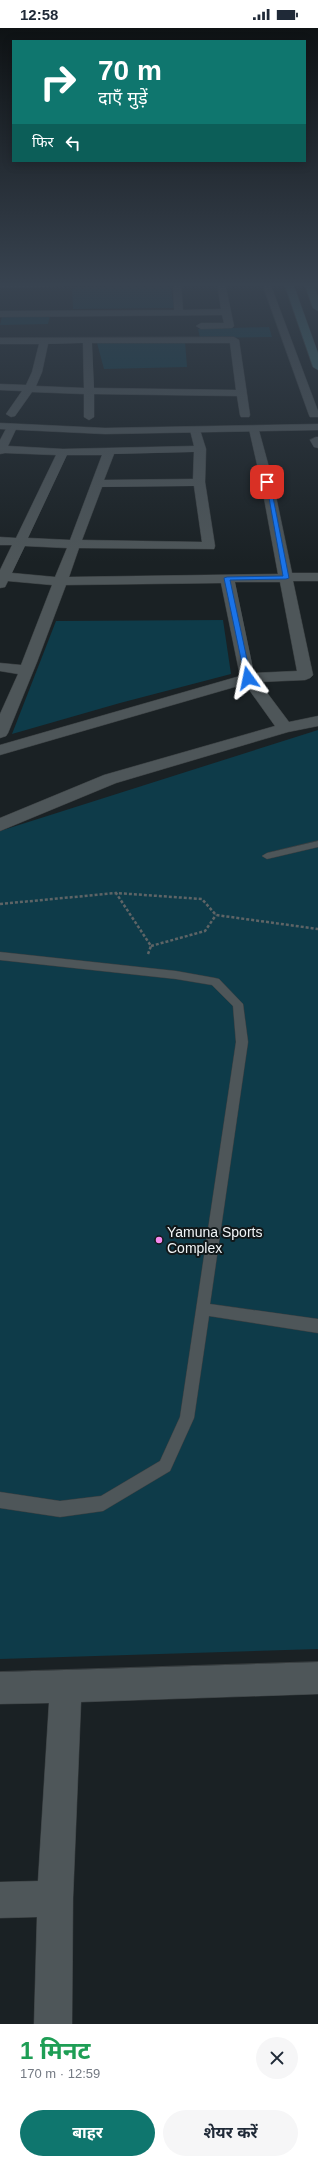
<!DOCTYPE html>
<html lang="hi">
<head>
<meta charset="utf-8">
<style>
  body { margin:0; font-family:Arial,"Noto Sans Devanagari",sans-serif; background:#f6f6f7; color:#1f2937; height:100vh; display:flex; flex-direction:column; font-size:15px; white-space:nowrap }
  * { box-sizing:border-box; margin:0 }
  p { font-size:13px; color:#747a83 }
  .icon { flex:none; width:22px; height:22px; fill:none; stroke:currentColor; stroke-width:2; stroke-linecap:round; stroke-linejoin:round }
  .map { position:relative; height:1996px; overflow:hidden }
  .drawer { display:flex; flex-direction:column; background:#fff; flex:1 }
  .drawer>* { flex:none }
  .hud { position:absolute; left:12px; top:12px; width:294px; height:122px; border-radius:0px; box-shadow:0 2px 10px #0003; background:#0f766e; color:#fff; overflow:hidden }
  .pin { position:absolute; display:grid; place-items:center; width:34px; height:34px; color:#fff; margin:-17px; border-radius:8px; box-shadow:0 2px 6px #0006 }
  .me { position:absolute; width:44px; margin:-22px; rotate:348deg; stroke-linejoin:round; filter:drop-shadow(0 0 3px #0008) }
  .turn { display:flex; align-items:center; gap:14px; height:84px; padding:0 20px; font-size:18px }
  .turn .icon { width:52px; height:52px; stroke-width:2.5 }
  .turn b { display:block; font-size:28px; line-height:34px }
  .then { display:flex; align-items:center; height:38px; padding:0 20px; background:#0003; gap:8px; font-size:15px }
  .round { display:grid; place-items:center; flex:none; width:42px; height:42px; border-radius:21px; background:#f6f6f7 }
  .head { display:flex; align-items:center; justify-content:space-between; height:68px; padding:0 20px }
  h1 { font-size:24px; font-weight:700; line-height:30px; color:#1e9e55 }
  .action { display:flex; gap:8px; margin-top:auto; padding:8px 20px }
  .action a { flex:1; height:46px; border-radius:24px; background:#0f766e; color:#fff; font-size:16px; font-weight:700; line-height:46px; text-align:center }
  .action a+a { background:#f6f6f7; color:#1f2937 }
  .status { display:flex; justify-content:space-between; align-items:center; height:28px; padding:0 20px; background:#fff; direction:ltr }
  .status svg { height:11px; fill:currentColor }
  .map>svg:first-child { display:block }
  .green { fill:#0e3b49 }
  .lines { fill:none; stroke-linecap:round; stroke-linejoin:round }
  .service-casing { stroke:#393e40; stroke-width:1 }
  .minor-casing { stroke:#393e40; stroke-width:1 }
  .tertiary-casing { stroke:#393e40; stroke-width:1 }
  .secondary-casing { stroke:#393e40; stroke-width:1 }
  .path { stroke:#5e6466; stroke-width:2.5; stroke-dasharray:3 2; stroke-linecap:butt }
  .service { fill:#4e5659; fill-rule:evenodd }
  .minor { fill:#4e5659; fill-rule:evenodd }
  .tertiary { fill:#4e5659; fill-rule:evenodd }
  .secondary { fill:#406d72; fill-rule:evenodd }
  .route { fill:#1a73e8; stroke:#114b97 }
  .poi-dot { fill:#f688ed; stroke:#11181a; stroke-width:1.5 }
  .labels { text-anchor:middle; stroke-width:4; stroke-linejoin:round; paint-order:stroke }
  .poi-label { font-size:14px; fill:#f1f5f7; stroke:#11181a; text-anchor:start }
</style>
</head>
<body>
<div class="status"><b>12:58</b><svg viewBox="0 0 49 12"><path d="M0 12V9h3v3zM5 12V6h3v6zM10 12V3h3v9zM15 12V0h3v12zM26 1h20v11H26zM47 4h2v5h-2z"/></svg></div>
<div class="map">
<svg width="318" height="1996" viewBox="0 0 318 1996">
  <rect width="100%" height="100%" fill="#1a2124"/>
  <path class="green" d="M 170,256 L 174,280 L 73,281 L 72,259 Z
    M 2,288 L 50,288 L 48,296 L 0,297 Z
    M 269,299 L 272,309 L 200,310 L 198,301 Z
    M 185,313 L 187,339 L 104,341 L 97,315 Z
    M 223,592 L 231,646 L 120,675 L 12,706 L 56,593 Z
    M 318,702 L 318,1621 L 0,1631 L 0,803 Z"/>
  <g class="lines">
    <defs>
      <path id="service" d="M 318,813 L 318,819 L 267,831 L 262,828 L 267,825 Z
        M 0,924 L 176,943 L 215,950 L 219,951 L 243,976 L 248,1014 L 210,1276 L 318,1291 L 318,1305 L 209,1288 L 194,1390 L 170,1443 L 103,1483 L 60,1489 L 0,1480 L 0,1464 L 60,1473 L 101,1468 L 160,1433 L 180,1389 L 236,1014 L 233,978 L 212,957 L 176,951 L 0,932 Z"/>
      <path id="minor" d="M 0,255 L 69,255 L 65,258 L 0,260 Z
        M 173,255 L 181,255 L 183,282 L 221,281 L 217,255 L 225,255 L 234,298 L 232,300 L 201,301 L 196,298 L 201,295 L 224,295 L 222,287 L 0,289 L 0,283 L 174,282 Z
        M 262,255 L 270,255 L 318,383 L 318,389 L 310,389 L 309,387 Z
        M 234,309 L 239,312 L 250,387 L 249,389 L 241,389 L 240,387 L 237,368 L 94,366 L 94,389 L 89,392 L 84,389 L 84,366 L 32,364 L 15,388 L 11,389 L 6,386 L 22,363 L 0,362 L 0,356 L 26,357 L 32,344 L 39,316 L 0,316 L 0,310 ZM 83,315 L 84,360 L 36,358 L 42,344 L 48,316 ZM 92,315 L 230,315 L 236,362 L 94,360 Z
        M 12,396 L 17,399 L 8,418 L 63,421 L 194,418 L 190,402 L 195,399 L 200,402 L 206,421 L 205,454 L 215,518 L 214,521 L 79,520 L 69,549 L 278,546 L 261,454 L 249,401 L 250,399 L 258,399 L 273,454 L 292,545 L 318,545 L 318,553 L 293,553 L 313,647 L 310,650 L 305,652 L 259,654 L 289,694 L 318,688 L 318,698 L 288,704 L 116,755 L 0,803 L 0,790 L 104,747 L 275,698 L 245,656 L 0,727 L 0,717 L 240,648 L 221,555 L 66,557 L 37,634 L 8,705 L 6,708 L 0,710 L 0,686 L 18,646 L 0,643 L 0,635 L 21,637 L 52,557 L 8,553 L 5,559 L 0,560 L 0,542 L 12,517 L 0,517 L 0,509 L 16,510 L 56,427 L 5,425 L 0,426 L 0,412 L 8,397 ZM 194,424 L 193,451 L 104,452 L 114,426 ZM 67,427 L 102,427 L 70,512 L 28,510 ZM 194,458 L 202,514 L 82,512 L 102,459 ZM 25,518 L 67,520 L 55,549 L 12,545 ZM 235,554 L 280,554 L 297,643 L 254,645 Z
        M 316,409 L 318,409 L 318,420 L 314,419 L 310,412 Z
        M 318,1634 L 318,1666 L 81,1674 L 73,1870 L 72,1996 L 34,1996 L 37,1889 L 0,1890 L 0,1854 L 38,1853 L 49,1675 L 0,1676 L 0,1644 Z"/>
      <path id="tertiary" d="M 0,395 L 105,400 L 318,396 L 318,402 L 105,406 L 0,401 Z"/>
      <path id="secondary" d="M 284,255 L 293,255 L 318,325 L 318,342 L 313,339 Z
        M 304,255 L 313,255 L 318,269 L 318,283 L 313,280 Z"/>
    </defs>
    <use href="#service" class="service-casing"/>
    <use href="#minor" class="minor-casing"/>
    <use href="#tertiary" class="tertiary-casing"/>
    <use href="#secondary" class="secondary-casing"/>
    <path class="path" d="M 0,876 L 116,865
      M 151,918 L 205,903 L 216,887
      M 148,926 L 151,918 L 116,865 L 202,871 L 216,887 L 318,901"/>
    <use href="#service" class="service"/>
    <use href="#minor" class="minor"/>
    <use href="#tertiary" class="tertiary"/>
    <use href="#secondary" class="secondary"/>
  </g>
  <linearGradient id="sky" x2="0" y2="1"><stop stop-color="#0e1214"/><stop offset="0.48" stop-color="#384350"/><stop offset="1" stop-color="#384350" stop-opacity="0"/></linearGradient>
  <rect width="318" height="535" fill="url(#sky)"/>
  <path class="route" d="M 266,453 L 270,454 L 289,550 L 286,551 L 230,552 L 251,650 L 248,652 L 245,650 L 224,550 L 227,549 L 283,548 Z"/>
  <circle class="poi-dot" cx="159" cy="1212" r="4"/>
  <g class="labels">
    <g class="poi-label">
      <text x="167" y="1209">Yamuna Sports<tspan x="167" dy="16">Complex</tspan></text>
    </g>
  </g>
</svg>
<div class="pin" style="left:267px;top:454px;background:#d93025"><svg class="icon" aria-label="arrive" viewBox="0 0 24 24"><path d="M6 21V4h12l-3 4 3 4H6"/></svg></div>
<svg class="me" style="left:248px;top:650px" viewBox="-20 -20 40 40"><path d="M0-17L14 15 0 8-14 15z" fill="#1a73e8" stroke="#fff" stroke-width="4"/></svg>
<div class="hud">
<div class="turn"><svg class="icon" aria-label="right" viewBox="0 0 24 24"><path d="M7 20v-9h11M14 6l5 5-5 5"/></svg><div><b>70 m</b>दाएँ मुड़ें</div></div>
<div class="then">फिर<svg class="icon" aria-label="left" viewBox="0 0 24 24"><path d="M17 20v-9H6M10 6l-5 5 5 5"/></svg></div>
</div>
</div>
<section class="drawer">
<div class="head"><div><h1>1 मिनट</h1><p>170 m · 12:59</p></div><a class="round"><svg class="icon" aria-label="close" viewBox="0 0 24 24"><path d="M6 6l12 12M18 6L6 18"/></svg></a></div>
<div class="action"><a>बाहर</a><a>शेयर करें</a></div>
</section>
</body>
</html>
